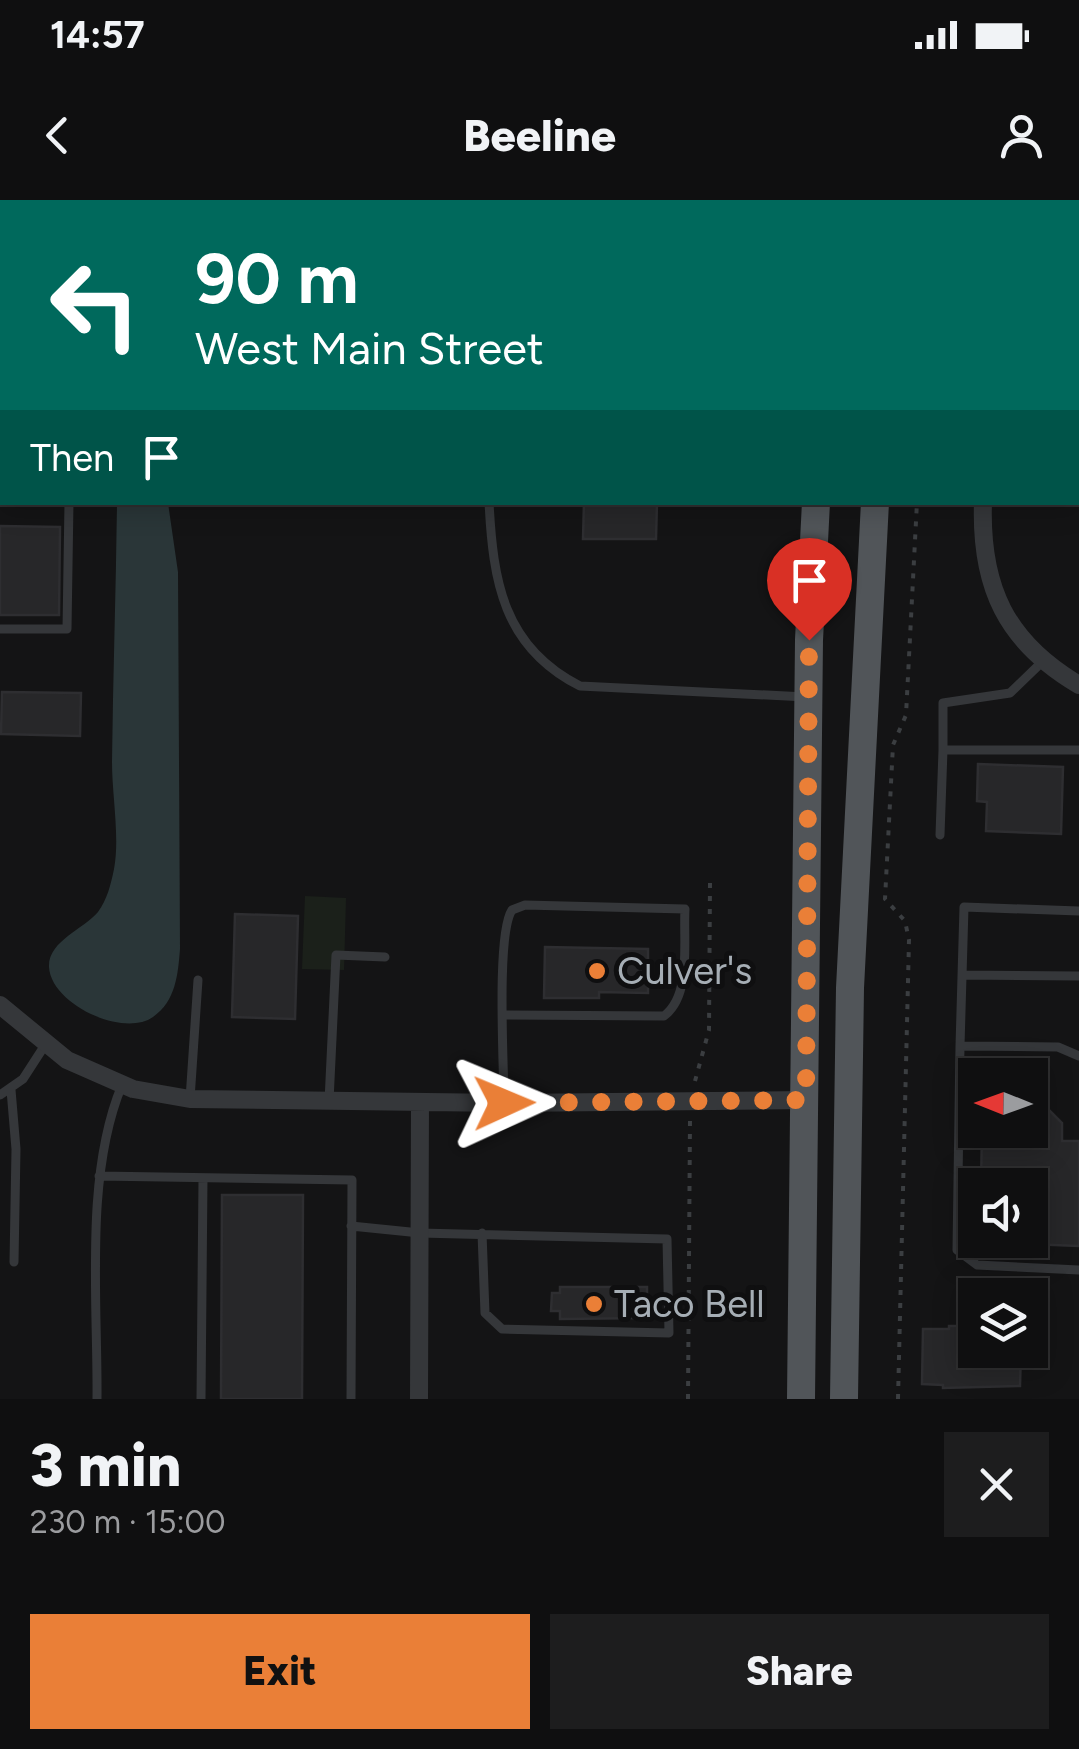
<!DOCTYPE html>
<html lang="en">
<head>
<meta charset="utf-8">
<style>
  body { margin:0; font-family:Figtree,sans-serif; background:#1d1d1e; color:#f1f3f6; height:100vh; display:flex; flex-direction:column; font-size:38px; white-space:nowrap }
  * { box-sizing:border-box; margin:0 }
  p { font-size:32px; color:#9b9c9f }
  .icon { flex:none; width:55px; height:55px; fill:none; stroke:currentColor; stroke-width:2; stroke-linecap:round; stroke-linejoin:round }
  .map { position:relative; height:1199px; overflow:hidden }
  .side { display:flex; flex-direction:column; background:#0f0f10; flex:1 }
  .side>* { flex:none }
  .hud { position:absolute; left:0px; top:0px; width:1080px; height:305px; box-shadow:0 5px 25px #0003,0 0 0 2px #2f2f30; background:#00695c; color:#fff; overflow:hidden }
  .needle { width:65px; rotate:271deg }
  .buttons { position:absolute; left:958px; top:858px; display:grid; gap:20px }
  .buttons a { display:grid; place-items:center; width:90px; height:90px; border-radius:0px; background:#0f0f10; box-shadow:0 5px 25px #0003,0 0 0 2px #2f2f30; font-size:50px }
  .pin { position:absolute; display:grid; place-items:center; width:85px; height:85px; color:#fff; margin:-102px -42px; border-radius:50% 50% 50% 0; rotate:-45deg; box-shadow:0 0 10px #0007 }
  .pin .icon { rotate:45deg }
  .me { position:absolute; width:110px; margin:-55px; rotate:89deg; stroke-linejoin:round; filter:drop-shadow(0 0 8px #0008) }
  .turn { display:flex; align-items:center; gap:35px; height:210px; padding:0 30px; font-size:45px }
  .turn .icon { width:130px; height:130px; stroke-width:2.5 }
  .turn b { display:block; font-size:70px; line-height:85px }
  .then { display:flex; align-items:center; height:95px; padding:0 30px; background:#0003; gap:20px; font-size:38px }
  .round { display:grid; place-items:center; flex:none; width:105px; height:105px; border-radius:0px; background:#1d1d1e }
  .summary { display:flex; align-items:center; justify-content:space-between; height:170px; padding:0 30px }
  h1 { font-size:60px; font-weight:800; line-height:75px }
  .primary-button { display:flex; gap:20px; margin-top:auto; padding:20px 30px }
  .primary-button a { flex:1; height:115px; border-radius:0px; background:#ea7f37; color:#111; font-size:40px; font-weight:800; line-height:115px; text-align:center }
  .primary-button a+a { background:#1d1d1e; color:#f1f3f6 }
  .status { display:flex; justify-content:space-between; align-items:center; height:70px; padding:0 50px; background:#0f0f10; direction:ltr }
  .status svg { height:28px; fill:currentColor }
  header { display:flex; justify-content:space-between; align-items:center; height:130px; padding:0 30px; background:#0f0f10; font-size:45px; font-weight:800 }
  .map>svg:first-child { display:block }
  .green { fill:#1b201a }
  .water { fill:#2a3638 }
  .building { fill:#272729; stroke:#2e2e31; stroke-width:2.5 }
  .lines { fill:none; stroke-linecap:round; stroke-linejoin:round }
  .path { stroke:#3b3e41; stroke-width:4; stroke-dasharray:5 8; stroke-linecap:butt }
  .lane { stroke:#35373a; stroke-width:9 }
  .street { stroke:#35373a; stroke-width:18 }
  .primary { stroke:#515559; stroke-width:28 }
  .highway { stroke:#61666b; stroke-width:32 }
  .route { stroke:#ea7f37; stroke-width:18; stroke-dasharray:0 32.4 }
  .poi-dot { fill:#ea7f37; stroke:#0f0f10; stroke-width:4 }
  .labels { text-anchor:middle; stroke-width:10; stroke-linejoin:round; paint-order:stroke }
  .poi-label { font-size:38px; fill:#a6aeb5; stroke:#0f0f10; text-anchor:start }
</style>
</head>
<body>
<div class="status"><b>14:57</b><svg viewBox="0 0 49 12"><path d="M0 12V9h3v3zM5 12V6h3v6zM10 12V3h3v9zM15 12V0h3v12zM26 1h20v11H26zM47 4h2v5h-2z"/></svg></div>
<header><svg class="icon" aria-label="back" viewBox="0 0 24 24"><path d="M15 5l-7 7 7 7"/></svg>Beeline<svg class="icon" aria-label="person" viewBox="0 0 24 24"><circle cx="12" cy="8" r="4"/><path d="M4 21q1-7 8-7t8 7"/></svg></header>
<div class="map">
<svg width="1079" height="1199" viewBox="0 0 1079 1199">
  <rect width="100%" height="100%" fill="#141415"/>
  <path class="green" d="M 305,696 L 346,698 L 344,770 L 302,769 Z"/>
  <path class="water" d="M 117,303 L 168,303 L 178,372 L 180,749 C 178,774 176,801 153,817 C 123,838 51,804 49,767 C 48,741 84,729 98,712 C 107,700 111,684 114,669 C 120,637 112,596 112,562 C 113,476 116,389 117,303 Z"/>
  <path class="building" d="M 584,302 L 657,302 L 656,339 L 583,339 Z
    M 0,326 L 60,327 L 59,415 L 0,415 Z
    M 2,492 L 81,493 L 80,536 L 1,534 Z
    M 978,564 L 1063,567 L 1061,634 L 986,631 L 987,602 L 977,601 Z
    M 235,714 L 298,716 L 295,819 L 232,817 Z
    M 545,747 L 648,749 L 648,793 L 599,792 L 599,798 L 544,798 Z
    M 1030,891 L 1062,923 L 1062,941 L 1079,941 L 1079,1046 L 1030,1044 L 1030,985 L 981,985 L 982,930 L 1030,930 Z
    M 222,995 L 303,995 L 302,1199 L 221,1199 Z
    M 560,1087 L 647,1087 L 647,1118 L 560,1119 L 560,1111 L 551,1111 L 552,1093 L 560,1093 Z
    M 949,1126 L 975,1126 L 975,1150 L 1021,1150 L 1020,1186 L 943,1188 L 943,1185 L 922,1184 L 923,1129 L 949,1129 Z"/>
  <g class="lines">
    <path class="path" d="M 695,881 L 709,830 L 710,683
      M 688,1199 L 690,920
      M 898,1199 L 909,740 L 905,721 L 885,699 L 893,545 L 906,515 L 917,302"/>
    <path class="lane" d="M 0,205 L 2,205
      M 489,302 C 493,381 503,447 580,486 L 806,497
      M 0,429 L 67,429 L 69,302
      M 1041,463 L 1010,493 L 943,503 L 943,550 L 1079,550
      M 940,635 L 943,550
      M 1079,711 L 964,707 L 960,846 L 1058,847 L 1079,856
      M 962,775 L 1079,776
      M 960,846 L 957,1050 L 977,1065 L 1079,1070
      M 11,890 L 16,949 L 14,1062
      M 0,895 L 23,879 L 45,845
      M 190,899 L 198,780
      M 329,901 L 336,755 L 385,757
      M 504,903 C 504,867 496,734 512,710 L 525,705 L 685,709 C 683,742 692,795 664,816 L 504,815
      M 99,976 L 352,980 L 351,1199
      M 351,1026 L 420,1033 L 667,1039 L 669,1133 L 502,1129 L 485,1113 L 482,1033
      M 97,1199 C 98,1101 84,976 122,885
      M 201,1199 L 203,978"/>
    <path class="street" d="M 1078,30 L 1079,29
      M 983,302 C 980,387 1006,442 1079,485
      M 0,805 L 67,860 L 133,889 L 190,899 L 504,903 L 806,900
      M 419,1199 L 420,903"/>
    <path class="primary" d="M 833,2 L 833,0
      M 891,2 L 891,0
      M 801,1199 L 809,440 L 816,302
      M 844,1199 L 850,788 L 875,302"/>
    <path class="highway" d="M 781,0 L 782,2
      M 949,2 L 951,0"/>
  </g>
  <g class="lines">
    <path class="route" d="M 504,903 L 806,900 L 809,440"/>
  </g>
  <g class="poi-dot">
    <circle cx="597" cy="771" r="10"/>
    <circle cx="594" cy="1104" r="10"/>
  </g>
  <g class="labels">
    <g class="poi-label">
      <text x="617" y="784">Culver's</text>
      <text x="614" y="1117">Taco Bell</text>
    </g>
  </g>
</svg>
<div class="buttons">
<a><svg class="needle" viewBox="-14 -14 28 28"><path d="M0-13l5 13h-10z" fill="#e53935"/><path d="M0 13l5-13h-10z" fill="#9b9c9f"/></svg></a>
<a><svg class="icon" aria-label="sound" viewBox="0 0 24 24"><path d="M4 9h4l5-4v14l-5-4H4zM17 9q2 3 0 6"/></svg></a>
<a><svg class="icon" aria-label="layers" viewBox="0 0 24 24"><path d="M12 4l9 5-9 5-9-5zM3 14l9 5 9-5"/></svg></a>
</div>
<div class="pin" style="left:809px;top:440px;background:#d93025"><svg class="icon" aria-label="arrive" viewBox="0 0 24 24"><path d="M6 21V4h12l-3 4 3 4H6"/></svg></div>
<svg class="me" style="left:504px;top:903px" viewBox="-20 -20 40 40"><path d="M0-17L14 15 0 8-14 15z" fill="#ea7f37" stroke="#fff" stroke-width="4"/></svg>
<div class="hud">
<div class="turn"><svg class="icon" aria-label="left" viewBox="0 0 24 24"><path d="M17 20v-9H6M10 6l-5 5 5 5"/></svg><div><b>90 m</b>West Main Street</div></div>
<div class="then">Then<svg class="icon" aria-label="arrive" viewBox="0 0 24 24"><path d="M6 21V4h12l-3 4 3 4H6"/></svg></div>
</div>
</div>
<section class="side">
<div class="summary"><div><h1>3 min</h1><p>230 m · 15:00</p></div><a class="round"><svg class="icon" aria-label="close" viewBox="0 0 24 24"><path d="M6 6l12 12M18 6L6 18"/></svg></a></div>
<div class="primary-button"><a>Exit</a><a>Share</a></div>
</section>
</body>
</html>
